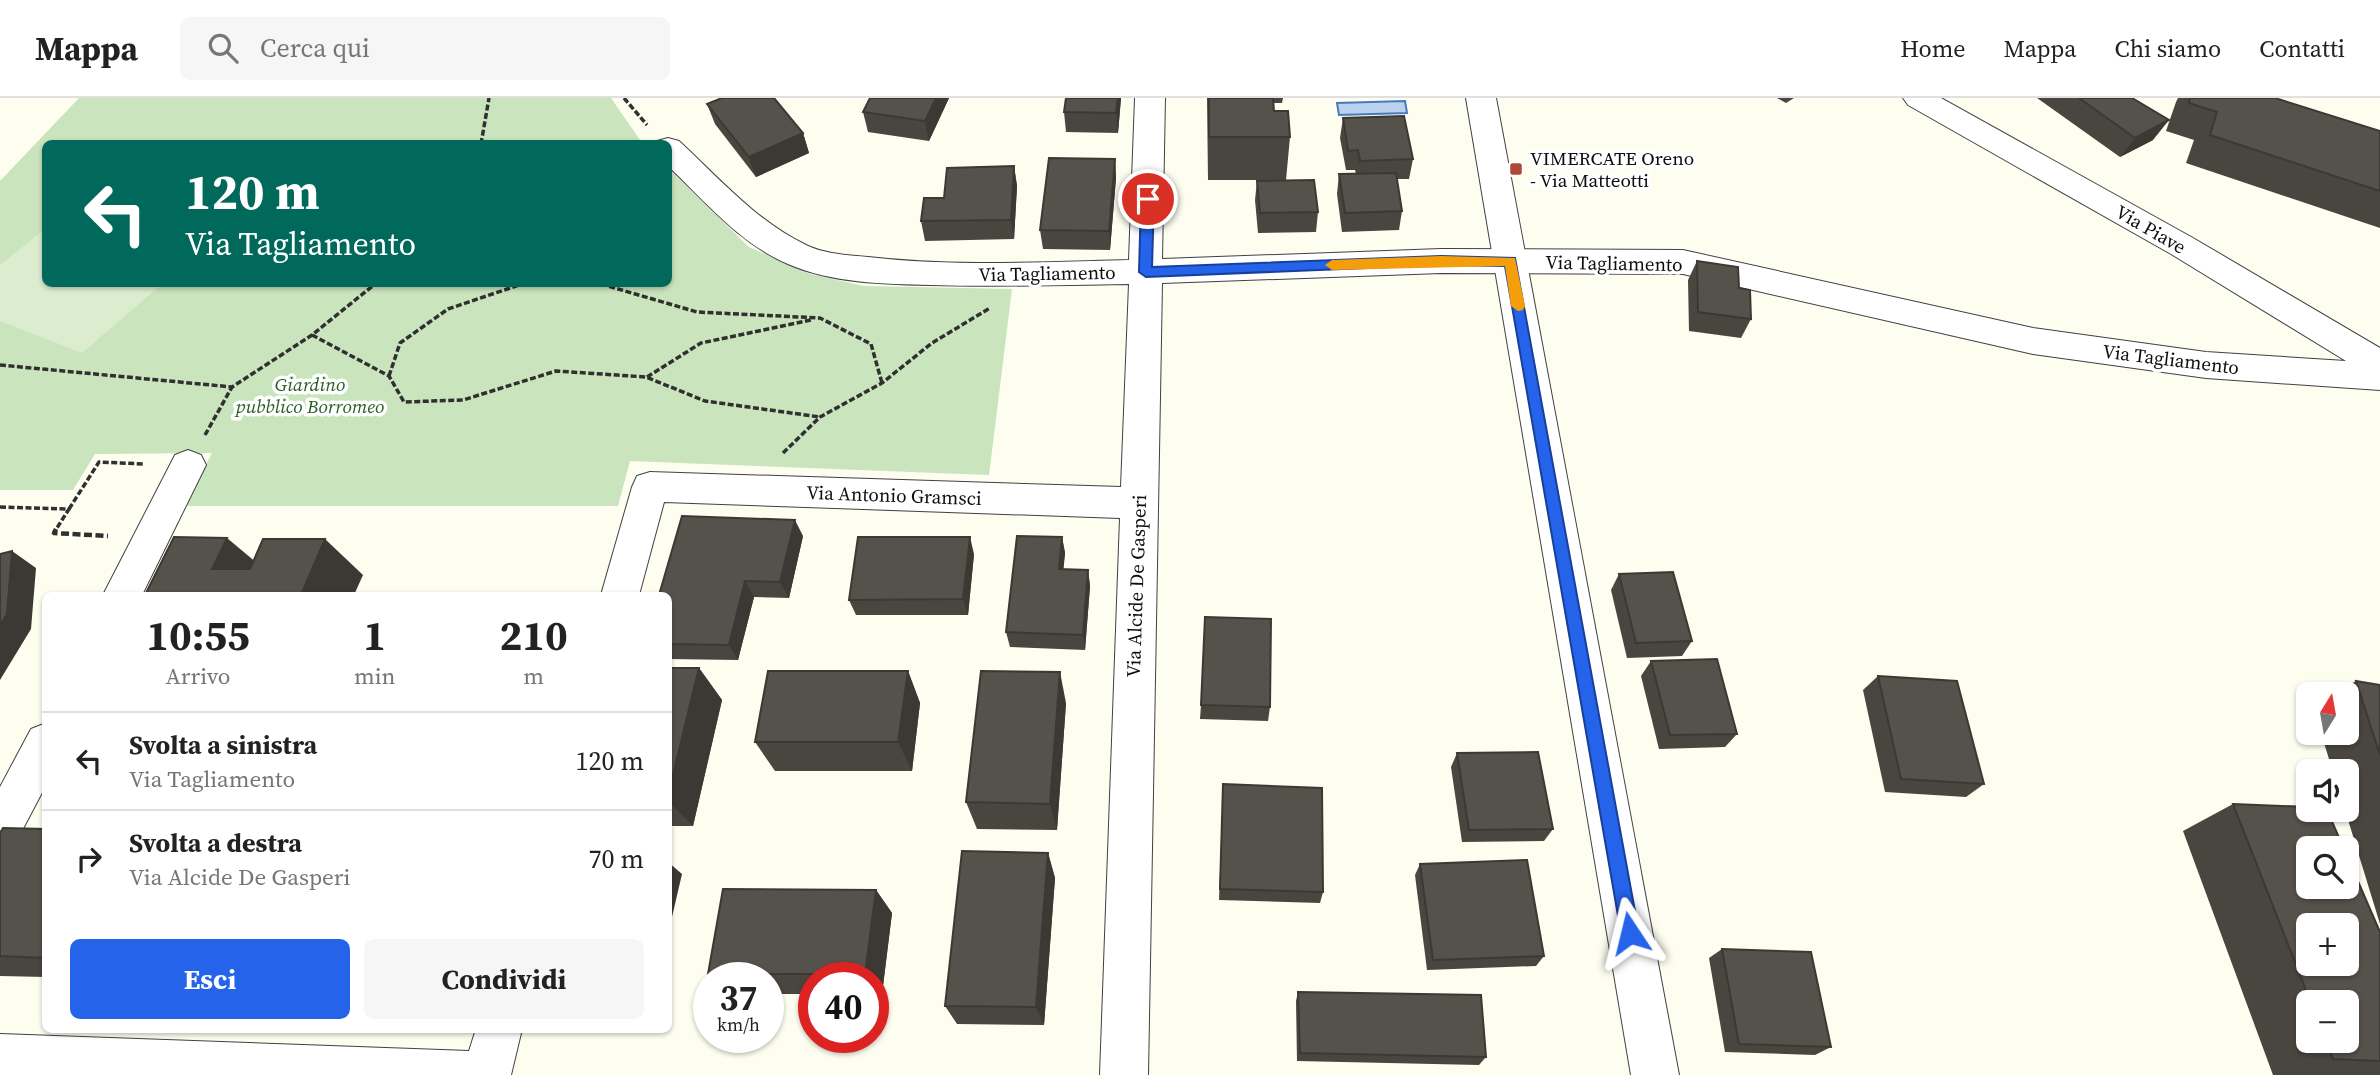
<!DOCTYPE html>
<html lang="it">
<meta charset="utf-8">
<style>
:root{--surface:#fff;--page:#f6f6f6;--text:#222;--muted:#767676;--line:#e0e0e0;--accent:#2563eb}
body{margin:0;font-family:"Source Serif 4",serif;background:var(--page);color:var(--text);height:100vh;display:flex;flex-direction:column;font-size:26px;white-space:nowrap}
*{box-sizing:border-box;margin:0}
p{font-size:23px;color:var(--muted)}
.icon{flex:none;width:38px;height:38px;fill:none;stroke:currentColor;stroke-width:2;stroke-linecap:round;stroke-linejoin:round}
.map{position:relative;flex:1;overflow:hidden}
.drawer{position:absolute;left:42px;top:494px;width:630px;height:441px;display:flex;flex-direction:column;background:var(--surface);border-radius:10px;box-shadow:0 2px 5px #0004}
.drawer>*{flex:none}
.hud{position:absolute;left:42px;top:42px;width:630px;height:147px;border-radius:10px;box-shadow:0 2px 5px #0004;background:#00695c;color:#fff;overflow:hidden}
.needle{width:46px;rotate:11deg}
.fabs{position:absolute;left:2296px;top:584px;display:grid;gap:14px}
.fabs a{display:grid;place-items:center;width:63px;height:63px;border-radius:10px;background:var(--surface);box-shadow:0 2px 5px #0004;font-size:35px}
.speed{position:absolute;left:693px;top:864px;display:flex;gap:14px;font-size:35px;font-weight:700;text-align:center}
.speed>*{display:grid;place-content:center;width:91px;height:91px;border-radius:50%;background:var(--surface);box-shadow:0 2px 5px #0004;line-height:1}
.speed small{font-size:18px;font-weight:400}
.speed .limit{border:10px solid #d22;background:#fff;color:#111}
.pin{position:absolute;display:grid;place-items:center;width:60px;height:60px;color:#fff;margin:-30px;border:4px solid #fff;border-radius:50%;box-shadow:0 2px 7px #0007}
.me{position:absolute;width:77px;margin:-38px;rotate:350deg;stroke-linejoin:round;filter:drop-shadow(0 0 5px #0008)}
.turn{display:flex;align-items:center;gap:24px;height:147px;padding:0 28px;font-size:32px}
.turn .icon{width:91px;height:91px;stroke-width:2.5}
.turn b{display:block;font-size:49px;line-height:60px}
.eta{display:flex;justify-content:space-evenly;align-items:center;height:119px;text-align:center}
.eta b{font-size:42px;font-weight:700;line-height:49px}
.primary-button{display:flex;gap:14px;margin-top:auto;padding:14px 28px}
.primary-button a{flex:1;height:80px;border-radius:10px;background:var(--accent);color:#fff;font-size:28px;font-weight:700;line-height:80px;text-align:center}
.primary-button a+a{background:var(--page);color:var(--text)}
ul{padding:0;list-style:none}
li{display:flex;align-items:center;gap:21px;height:98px;padding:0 28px;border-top:2px solid var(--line)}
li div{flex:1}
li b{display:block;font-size:26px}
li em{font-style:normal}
header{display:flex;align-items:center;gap:42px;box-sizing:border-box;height:98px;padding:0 35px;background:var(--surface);border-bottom:2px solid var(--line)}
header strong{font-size:33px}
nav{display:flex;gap:38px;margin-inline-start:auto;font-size:24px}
.search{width:490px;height:63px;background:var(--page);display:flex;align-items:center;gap:18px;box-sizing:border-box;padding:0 24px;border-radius:10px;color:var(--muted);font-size:26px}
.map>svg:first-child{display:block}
</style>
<header>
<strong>Mappa</strong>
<div class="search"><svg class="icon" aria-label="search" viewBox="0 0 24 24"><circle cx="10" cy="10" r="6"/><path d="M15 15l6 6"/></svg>Cerca qui</div>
<nav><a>Home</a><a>Mappa</a><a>Chi siamo</a><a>Contatti</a></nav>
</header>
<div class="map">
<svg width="2380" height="977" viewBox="0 0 2380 977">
<rect width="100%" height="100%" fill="#fdfdf0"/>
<polygon fill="#cae4bd" points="79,0 611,0 642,45 46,46 46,186 668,186 669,71 749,149 810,176 864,188 1012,191 989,377 630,363 618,408 184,408 212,355 95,356 73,392 0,392 0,83"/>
<polygon fill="#dcecce" points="45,131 46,186 162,186 82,255 0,223 0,167"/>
<polygon fill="#bad1ef" stroke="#4a79be" stroke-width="2" points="1405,3 1407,15 1339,17 1337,5"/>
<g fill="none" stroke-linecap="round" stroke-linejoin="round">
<defs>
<g id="minor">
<path d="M1135,0h30l-3,161 279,-10 242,1 350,78 173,24 140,9 -175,-107 -263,-149 -5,-7h38l252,140 187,110v42l-174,-12 -173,-24 -350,-80 -242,-1 -279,10 -14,792h-48l20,-557 -456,-16 -25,93h-38l31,-108 5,-11 13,-4 471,15 8,-203c-67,1 -133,3 -199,1 -46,-1 -99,-2 -142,-21 -48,-20 -83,-63 -120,-98v-22h-13l2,-3 11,-3 11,3c40,37 77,80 127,104 18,9 42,10 62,12 87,10 175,5 261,3z"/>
<polygon points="188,352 201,357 206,367 142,497 103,497 175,357"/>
<polygon points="46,625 46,687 15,746 0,752 0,689 31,631"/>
<polygon points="476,931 522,931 511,977 0,977 0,936 469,953"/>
</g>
<polygon id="tertiary" points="1466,0 1496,0 1679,977 1631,977"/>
</defs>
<use href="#minor" stroke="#414141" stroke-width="2"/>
<use href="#tertiary" stroke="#414141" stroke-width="2"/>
<g stroke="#303030" stroke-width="3.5" stroke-dasharray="6 2.5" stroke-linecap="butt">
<polyline points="624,0 647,27"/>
<polyline points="481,46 489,0"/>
<polyline points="601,186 697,214 820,220 871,246 882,285"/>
<polyline points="312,237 389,278 404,304 463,302 556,273 646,279 705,303 820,319"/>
<polyline points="0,267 232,289 312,237 375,186"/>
<polyline points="389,278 400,245 448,211 522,186"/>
<polyline points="647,279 701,245 811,222"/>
<polyline points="205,337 232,289"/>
<polyline points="783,355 820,319 882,285 932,245 990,210"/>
<polyline points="0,409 69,411 55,433"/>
<polyline points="69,411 99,364 144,366"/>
</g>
<polyline stroke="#303030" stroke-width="4.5" stroke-dasharray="8 3.5" stroke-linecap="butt" points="56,431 54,435 108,438"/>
<use href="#minor" fill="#fff" fill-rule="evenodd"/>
<use href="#tertiary" fill="#fff" fill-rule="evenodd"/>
</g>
<g fill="#494640" fill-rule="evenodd">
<polygon points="870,0 949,0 929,43 868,34 863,14"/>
<polygon points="1066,0 1121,0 1118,35 1066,34 1064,14"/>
<polygon points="1207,0 1283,0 1282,5 1273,5 1274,13 1290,39 1286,82 1208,82"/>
<polygon points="1777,0 1794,0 1786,5"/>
<polygon points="2037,0 2132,0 2153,42 2120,59"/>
<polygon points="2178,0 2275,0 2380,33 2380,130 2186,65 2194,42 2166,33 2176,4"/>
<polygon points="707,6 803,35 809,55 756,79 715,26"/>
<polygon points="1343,20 1413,61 1409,81 1397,81 1402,113 1399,132 1342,134 1337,96 1339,76 1356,76 1355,72 1346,72 1340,40"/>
<polygon points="1115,61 1116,80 1110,152 1043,151 1040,132"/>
<polygon points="1014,68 1017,88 1014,141 925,143 921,123 944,100"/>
<polygon points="1257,83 1318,114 1316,134 1258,135 1255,102"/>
<polygon points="1697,163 1739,190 1751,221 1741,240 1689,233 1688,182"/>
<polygon points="803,438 789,500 754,499 738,562 668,561 668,497"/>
<polygon points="1062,439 1065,455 1063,471 1088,472 1090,488 1085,552 1010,549 1006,534"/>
<polygon points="974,456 968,517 856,517 849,502"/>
<polygon points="1619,476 1692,543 1682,558 1627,560 1611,492"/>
<polygon points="1651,563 1737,636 1725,649 1659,651 1641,578"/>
<polygon points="668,570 699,570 722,602 693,728 668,728"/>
<polygon points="908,573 920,605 912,673 775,673 755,644"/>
<polygon points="1878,578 1984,686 1966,699 1885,694 1863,592"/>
<polygon points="2356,583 2380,587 2380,826 2345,712 2347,712 2347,674 2333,674 2321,635 2347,635 2347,597 2332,597"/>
<polygon points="1066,605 1057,732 977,731 966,704"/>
<polygon points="1201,607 1270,609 1268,623 1200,621"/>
<polygon points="1457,655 1553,731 1544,743 1462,744 1451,669"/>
<polygon points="1223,686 1323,794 1320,805 1219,802"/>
<path d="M2233,706l147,128v143h-107l-90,-244zM2308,905h39v38h-39z"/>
<polygon points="46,731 46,879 0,878 0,735"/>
<polygon points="1048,755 1055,780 1044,927 957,926 945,908"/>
<polygon points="1420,766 1544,858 1536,868 1427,872 1415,777"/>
<polygon points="876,792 892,815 882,896 873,896 873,880 814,880 814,896 768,896 768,880 713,880 708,876"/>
<polygon points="1722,851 1831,949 1815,957 1725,954 1709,860"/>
<polygon points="1298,894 1486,959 1479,967 1297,963 1296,903"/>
</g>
<g fill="#3c3934">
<polygon points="936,0 949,0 929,43 925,23"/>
<polygon points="1118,0 1121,0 1118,35 1116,15"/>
<polygon points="2169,22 2153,42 2120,59 2135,40"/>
<polygon points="803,35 809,55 756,79 749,59"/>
<polygon points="1115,61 1116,80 1110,152 1109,133"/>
<polygon points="1014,68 1017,88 1014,141 1011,122"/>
<polygon points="795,422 803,438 789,500 780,484"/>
<polygon points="970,439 974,456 968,517 963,501"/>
<polygon points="1062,439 1065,455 1062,487 1059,471"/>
<polygon points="227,440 269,475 212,471"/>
<polygon points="325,441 363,477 354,497 301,497"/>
<polygon points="12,453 36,470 31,531 0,582 0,527"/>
<polygon points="1088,472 1090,488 1085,552 1083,537"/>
<polygon points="745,483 754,499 738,562 729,547"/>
<polygon points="699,570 722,602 693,728 668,703 668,697"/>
<polygon points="908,573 920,605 912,673 898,644"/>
<polygon points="1060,574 1066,605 1057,732 1050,706"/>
<polygon points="1048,755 1055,780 1044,927 1036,909"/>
<polygon points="668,764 682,776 668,836"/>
<polygon points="876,792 892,815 882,896 873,885 873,880 869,880 865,876"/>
</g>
<g fill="#55514b" stroke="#3c3934" stroke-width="2" fill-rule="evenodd">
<polygon points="722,0 774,0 803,35 749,59 707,6"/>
<polygon points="870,0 936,0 925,23 863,14"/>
<polygon points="1066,0 1118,0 1116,15 1064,14"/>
<polygon points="1209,0 1273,0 1274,13 1288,13 1290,39 1209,39"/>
<polygon points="2079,0 2132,0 2169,22 2135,40"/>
<polygon points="2190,0 2275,0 2380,33 2380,93 2210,37 2217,14 2189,5"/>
<polygon points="1404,18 1413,61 1360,63 1358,52 1348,53 1343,20"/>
<polygon points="1049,60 1115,61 1109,133 1040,132"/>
<polygon points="1014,68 1011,122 921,123 924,100 944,100 947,70"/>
<polygon points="1396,75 1402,113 1345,115 1339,76"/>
<polygon points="1314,82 1318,114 1260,115 1257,83"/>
<polygon points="1697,163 1738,169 1739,190 1750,192 1751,221 1698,214"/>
<polygon points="682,418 795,422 780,484 745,483 729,547 668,546 668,497 659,497"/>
<polygon points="1017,438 1062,439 1059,471 1088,472 1083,537 1006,534"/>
<polygon points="174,439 227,440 212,471 250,471 263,441 325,441 301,497 145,497"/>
<polygon points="858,439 970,439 963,501 849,502"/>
<polygon points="12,453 7,516 0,527 0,456"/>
<polygon points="1673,474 1692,543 1636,545 1619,476"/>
<polygon points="1205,519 1271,521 1270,609 1201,607"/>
<polygon points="1717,561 1737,636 1670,637 1651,563"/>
<polygon points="668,570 699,570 668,697"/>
<polygon points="768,573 908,573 898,644 755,644"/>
<polygon points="981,573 1060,574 1050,706 966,704"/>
<polygon points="1878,578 1957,583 1984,686 1901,681"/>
<polygon points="2356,583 2380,587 2380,657"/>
<polygon points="1538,654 1553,731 1469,732 1457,655"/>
<polygon points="1223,686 1322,690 1323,794 1220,791"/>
<path d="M2233,706l75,3v3h19l17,39h-36v38h39v-31l33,76v129l-47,-2 -6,-18h20v-38h-36zM2308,828h39v38h-39z"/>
<polygon points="3,730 46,731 46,860 0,858 0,735"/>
<polygon points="962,753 1048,755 1036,909 945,908"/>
<polygon points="1527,762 1544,858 1433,862 1420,766"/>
<polygon points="723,791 876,792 865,876 708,876"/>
<polygon points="1722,851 1811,854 1831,949 1739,946"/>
<polygon points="1298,894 1481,897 1486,959 1300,955"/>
</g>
<polygon fill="#2563eb" stroke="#184099" stroke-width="2" points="1148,97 1154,101 1152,169 1441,158 1515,160 1639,835 1636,842 1630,844 1623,842 1621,835 1505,168 1441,167 1146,179 1139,174 1141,101"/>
<polygon fill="#f59e0b" points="1441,158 1515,160 1525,208 1523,212 1518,213 1511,208 1505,168 1332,172 1325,167 1332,162"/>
<rect fill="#ae4736" stroke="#fff" stroke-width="2.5" x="1509" y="64" width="14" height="14" rx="3.5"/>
<g text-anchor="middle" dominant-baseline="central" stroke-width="7" stroke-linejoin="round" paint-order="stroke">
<g font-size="19" fill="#0e0e0e" stroke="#fff" text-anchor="start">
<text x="1530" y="60">VIMERCATE Oreno<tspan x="1530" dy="22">- Via Matteotti</tspan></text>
</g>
<g font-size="19" fill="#0e0e0e" stroke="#fff">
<text transform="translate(2151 131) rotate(30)">Via Piave</text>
<text transform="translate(1614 165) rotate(1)">Via Tagliamento</text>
<text transform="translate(1047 175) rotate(-1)">Via Tagliamento</text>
<text transform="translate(2171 261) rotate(7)">Via Tagliamento</text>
<text transform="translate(894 397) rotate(2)">Via Antonio Gramsci</text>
<text transform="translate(1136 488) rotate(-88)">Via Alcide De Gasperi</text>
</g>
<g font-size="19" font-style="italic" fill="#265e25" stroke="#fff">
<text x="310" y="286">Giardino<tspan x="310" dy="22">pubblico Borromeo</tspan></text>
</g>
</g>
</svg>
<div class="fabs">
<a><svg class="needle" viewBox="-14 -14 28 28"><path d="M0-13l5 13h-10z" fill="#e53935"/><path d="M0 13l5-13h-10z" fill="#767676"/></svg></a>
<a><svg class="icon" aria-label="sound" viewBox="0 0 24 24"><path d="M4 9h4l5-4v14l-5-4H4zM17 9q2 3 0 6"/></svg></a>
<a><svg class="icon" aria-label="search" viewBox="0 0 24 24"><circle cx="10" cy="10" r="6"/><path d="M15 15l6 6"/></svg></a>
<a>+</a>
<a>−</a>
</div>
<div class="speed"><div>37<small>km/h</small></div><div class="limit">40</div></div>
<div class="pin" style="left:1148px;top:101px;background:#d93025"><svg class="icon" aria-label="arrive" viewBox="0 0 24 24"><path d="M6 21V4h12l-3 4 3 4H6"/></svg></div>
<svg class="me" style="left:1630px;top:835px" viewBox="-20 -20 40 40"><path d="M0-17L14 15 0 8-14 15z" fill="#2563eb" stroke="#fff" stroke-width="4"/></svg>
<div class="hud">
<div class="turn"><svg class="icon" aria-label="left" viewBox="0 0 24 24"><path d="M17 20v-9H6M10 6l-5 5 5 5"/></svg><div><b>120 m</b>Via Tagliamento</div></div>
</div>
<section class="drawer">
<div class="eta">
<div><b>10:55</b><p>Arrivo</p></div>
<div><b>1</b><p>min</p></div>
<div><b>210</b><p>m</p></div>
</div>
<ul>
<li><svg class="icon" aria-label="left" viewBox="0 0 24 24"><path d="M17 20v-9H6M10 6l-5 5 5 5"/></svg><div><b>Svolta a sinistra</b><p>Via Tagliamento</p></div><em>120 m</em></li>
<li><svg class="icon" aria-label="right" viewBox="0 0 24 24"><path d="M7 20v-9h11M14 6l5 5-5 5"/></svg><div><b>Svolta a destra</b><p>Via Alcide De Gasperi</p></div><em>70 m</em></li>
</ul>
<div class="primary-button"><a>Esci</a><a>Condividi</a></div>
</section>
</div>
